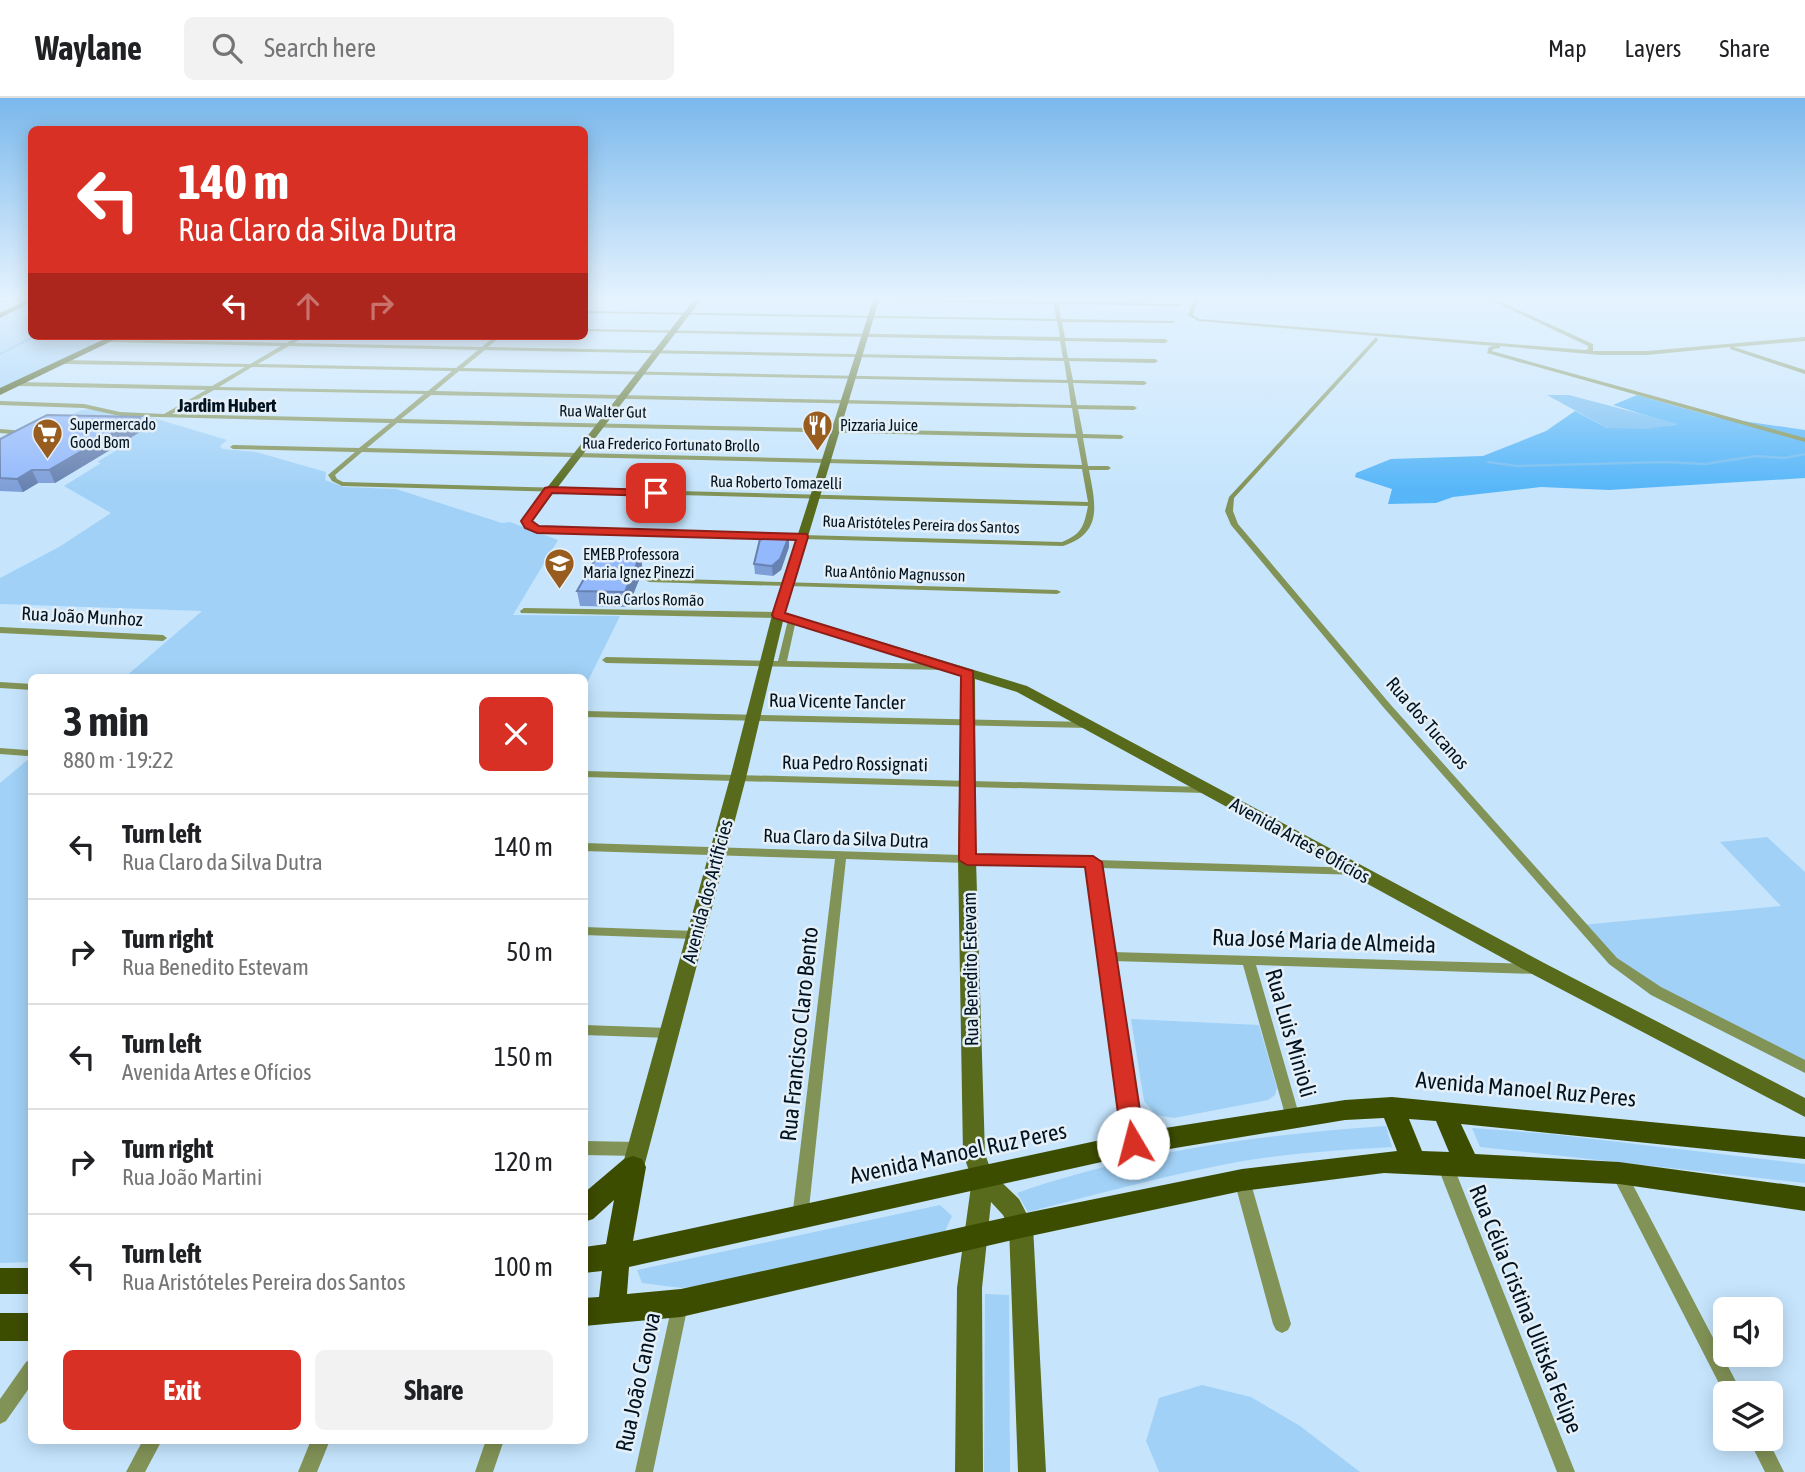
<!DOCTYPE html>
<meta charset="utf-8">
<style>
:root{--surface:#fff;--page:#f2f2f2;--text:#202124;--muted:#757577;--line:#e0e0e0;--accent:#d93025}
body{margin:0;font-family:"Asap Condensed",sans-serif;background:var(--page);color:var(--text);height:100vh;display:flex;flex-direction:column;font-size:26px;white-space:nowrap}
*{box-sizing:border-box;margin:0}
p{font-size:23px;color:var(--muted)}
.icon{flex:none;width:38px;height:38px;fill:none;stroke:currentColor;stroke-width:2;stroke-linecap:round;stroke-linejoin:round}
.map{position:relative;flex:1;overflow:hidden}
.sheet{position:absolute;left:28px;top:576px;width:560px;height:770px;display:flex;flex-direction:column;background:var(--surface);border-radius:10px;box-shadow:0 4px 18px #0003}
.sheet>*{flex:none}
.banner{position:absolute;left:28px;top:28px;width:560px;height:214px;border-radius:10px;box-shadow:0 4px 18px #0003;background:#d93025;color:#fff;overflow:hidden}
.buttons{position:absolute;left:1713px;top:1199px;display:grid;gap:14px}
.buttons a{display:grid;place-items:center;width:70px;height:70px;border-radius:10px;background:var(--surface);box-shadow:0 4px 18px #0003;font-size:35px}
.pin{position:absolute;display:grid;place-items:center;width:60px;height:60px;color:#fff;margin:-30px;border-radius:14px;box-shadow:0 4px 10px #0006}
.me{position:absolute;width:77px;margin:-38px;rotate:352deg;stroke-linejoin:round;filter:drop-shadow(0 0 5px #0008)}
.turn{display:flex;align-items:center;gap:24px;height:147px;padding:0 35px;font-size:32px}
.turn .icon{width:91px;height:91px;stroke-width:2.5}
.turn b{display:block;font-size:49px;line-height:60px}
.lanes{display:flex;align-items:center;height:66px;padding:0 35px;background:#0003;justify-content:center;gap:35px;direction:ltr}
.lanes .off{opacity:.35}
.round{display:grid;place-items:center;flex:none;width:74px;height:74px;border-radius:10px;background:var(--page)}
.headline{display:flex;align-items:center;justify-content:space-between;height:119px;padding:0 35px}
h1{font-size:42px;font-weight:700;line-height:52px}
.cta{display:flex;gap:14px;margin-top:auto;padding:14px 35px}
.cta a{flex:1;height:80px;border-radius:10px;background:var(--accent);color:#fff;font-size:28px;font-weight:700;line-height:80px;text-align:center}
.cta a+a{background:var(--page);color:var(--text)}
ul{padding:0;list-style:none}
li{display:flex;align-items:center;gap:21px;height:105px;padding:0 35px;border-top:2px solid var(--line)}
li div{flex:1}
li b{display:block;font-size:26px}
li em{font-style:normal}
header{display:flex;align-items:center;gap:42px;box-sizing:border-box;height:98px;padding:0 35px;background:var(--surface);border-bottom:2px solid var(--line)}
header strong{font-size:33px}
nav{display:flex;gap:38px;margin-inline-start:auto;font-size:24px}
.search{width:490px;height:63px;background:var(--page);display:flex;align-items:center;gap:18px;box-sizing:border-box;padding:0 24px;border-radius:10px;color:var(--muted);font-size:26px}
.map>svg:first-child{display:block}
</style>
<header>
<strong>Waylane</strong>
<div class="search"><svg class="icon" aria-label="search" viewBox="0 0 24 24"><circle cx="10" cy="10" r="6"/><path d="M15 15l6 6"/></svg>Search here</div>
<nav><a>Map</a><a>Layers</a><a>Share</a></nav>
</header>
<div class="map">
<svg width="1805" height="1374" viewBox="0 0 1805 1374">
<rect width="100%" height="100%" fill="#c6e5fd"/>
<g fill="#a1d1f7">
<polygon points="31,204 32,238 113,238 0,292 0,221"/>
<polygon points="93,311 118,318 150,319 227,342 220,348 223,351 256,354 326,374 325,382 344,389 396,391 502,425 510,424 558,442 513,517 620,518 585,589 584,579 125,579 202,513 0,506 0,480 59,449 111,415 64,388 101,365 97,364 130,344 125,342 143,332 49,327 82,312"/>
<polygon points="31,659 31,1164 0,1165 0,685"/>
<polygon points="1767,739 1805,774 1805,969 1613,863 1582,827 1781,808 1720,744"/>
<polygon points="1131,921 1259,927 1277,990 1275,997 1268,1002 1174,1020 1156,1017 1144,1003"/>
<path d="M1386,1028l6,21c-51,3 -104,6 -155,15 -70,13 -140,32 -209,50l-11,-19c116,-41 246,-59 369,-67z"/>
<polygon points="1472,1030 1551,1036 1805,1066 1805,1085 1480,1049"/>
<polygon points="940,1107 952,1118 945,1133 728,1184 682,1190 642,1185 637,1172"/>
<polygon points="985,1196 1009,1197 1010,1374 984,1374"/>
<polygon points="1202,1287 1251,1299 1300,1328 1360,1374 1159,1374 1146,1343 1159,1300"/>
</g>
<polygon fill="#57b6f8" points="1637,297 1715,319 1805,332 1805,380 1609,392 1541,389 1453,399 1436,405 1388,406 1392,391 1355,379 1356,375 1391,361 1483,358 1546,333 1575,313 1607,330 1677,327 1613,307"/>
<polygon fill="#75bdf1" points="1547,297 1569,297 1679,326 1647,331 1607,330"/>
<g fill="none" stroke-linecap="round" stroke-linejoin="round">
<polyline stroke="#75bdf1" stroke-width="2" points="0,256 35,238"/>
<polyline stroke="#75bdf1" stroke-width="2.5" points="1488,364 1517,368 1665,364 1705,366 1756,358 1784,360 1805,356"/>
<g fill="#829357" fill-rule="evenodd">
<path d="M663,199l391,5 -1,-5h4l1,5 122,2 2,1 -2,1 -121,-2 2,15 112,2 2,1 -2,1 -111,-1 3,16 100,1 3,2 -3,2 -100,-2 3,17 87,1 3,2 -3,2 -86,-2 4,19 71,1 3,2 -3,2 -71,-2 4,22 57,1 3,2 -3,2 -56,-1 5,25 38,1 3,2 -3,2 -38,-1 5,28h20l3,2 -3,2h-19c6,33 15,63 -26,76l-261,-7 -4,-2 4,-2 260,7c20,-8 22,-16 26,-36l-746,-20 -10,-5 -4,-6 27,-23 -122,-3 -3,-2 3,-2 126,3 31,-25 -270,-7 -36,-8 -84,-3v-4l84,3 36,8 44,2 42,-24 -187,-4 -3,-2 3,-2 193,4 33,-19 -180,-3 -3,-2 3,-2 185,4 31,-18 -175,-4 2,-3 179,4 11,-7h7l-11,7 188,4 13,-11h6l-13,11 575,11 -3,-17 -476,-10v-2l476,8 -3,-16 -473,-8v-2l472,8 -2,-15zM289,248l189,4 -22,18 -198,-4zM485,252l579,11 3,19 -604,-12zM252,269l200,4 -24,20 -209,-4zM459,273l609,12 3,22 -636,-14zM214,292l210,4 -30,25 -222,-5zM431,297l641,13 4,26 -675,-15zM397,325l680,15 5,27 -715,-17zM362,354l720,17 6,33 -745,-20 -6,-3 -2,-4z"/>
<polygon points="1195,199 1199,199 1193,217 1199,221 1585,252 1588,251 1588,248 1484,199 1490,199 1593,246 1593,253 1647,253 1805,239 1805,243 1734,249 1805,272 1805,276 1730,251 1730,249 1647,257 1600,257 1500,248 1500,250 1493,251 1492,253 1805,340 1805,344 1487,255 1489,249 1495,248 1198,223 1188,217"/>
<polygon points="1798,199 1805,199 1805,202 1798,200"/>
<polygon points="0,202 27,202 29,203 0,204"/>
<polygon points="1376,239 1378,242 1234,400 1233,413 1238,426 1390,606 1617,860 1661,889 1805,962 1805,975 1651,897 1609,866 1384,610 1231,427 1225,413 1229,399"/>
<polygon points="0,331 25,333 28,335 25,337 0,335"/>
<polygon points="646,480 1057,492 1061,494 1057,496 649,484 645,482"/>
<polygon points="524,510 778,514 782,517 778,520 521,515 520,513"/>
<polygon points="792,519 796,522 787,563 946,566 951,569 946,572 606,565 602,562 606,559 778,563 788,522"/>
<polygon points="0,529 163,537 167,540 163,543 0,535"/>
<polygon points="0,584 32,586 32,592 0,590"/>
<polygon points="584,613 1089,624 1094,627 1089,630 584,619"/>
<polygon points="0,650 27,652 31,653 32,656 27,658 0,656"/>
<polygon points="584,673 1206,689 1211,692 1206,695 584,679"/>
<polygon points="584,745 1089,761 1093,760 1097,762 1358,770 1362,771 1364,774 1362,777 1100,770 1112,854 1536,866 1541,868 1542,871 1541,874 1536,876 1256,867 1300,1020 1298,1024 1293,1026 1288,1024 1286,1020 1243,867 1113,863 1140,1046 1138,1051 1133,1052 1128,1051 1126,1046 1088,769 846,761 808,1120 806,1125 800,1127 794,1125 792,1120 835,761 584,753"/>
<polygon points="584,829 695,833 699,834 701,837 699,840 695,841 584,837"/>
<polygon points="584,927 669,930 674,931 676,935 674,939 669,940 584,937"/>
<polygon points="584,1043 638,1044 643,1046 645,1051 643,1056 638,1058 584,1057"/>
<polygon points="1445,1060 1450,1062 1453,1067 1575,1374 1557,1374 1437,1067 1440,1062"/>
<polygon points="1619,1068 1624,1070 1742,1295 1726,1295 1726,1299 1611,1075 1614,1070"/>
<polygon points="1242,1075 1247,1077 1250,1082 1291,1226 1288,1232 1282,1235 1276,1232 1273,1226 1234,1082 1237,1077"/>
<polygon points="680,1199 686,1201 688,1207 653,1374 635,1374 672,1207 674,1201"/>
<polygon points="32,1261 32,1286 6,1323 0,1326 0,1301 26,1264"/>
<polygon points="1748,1340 1767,1340 1784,1374 1765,1374"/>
<polygon points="143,1342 162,1342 145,1374 126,1374"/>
<polygon points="311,1342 330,1342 317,1374 298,1374"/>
<polygon points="486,1342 504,1342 493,1374 475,1374"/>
</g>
<polygon fill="#586b1d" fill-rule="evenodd" points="696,199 703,199 532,423 539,429 798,436 874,199 880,199 785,515 1027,588 1546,866 1805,1000 1805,1019 1532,876 1017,594 975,581 976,762 985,1056 992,1075 1019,1101 1033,1128 1046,1374 1018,1374 1009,1129 1003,1117 991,1104 982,1190 983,1374 955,1374 957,1190 972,1081 963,1056 958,762 961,577 783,523 746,680 644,1069 641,1076 633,1079 625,1076 622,1069 730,680 772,517 796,442 537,435 525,430 521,423"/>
<g fill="#3d4d00" fill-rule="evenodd">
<polygon points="32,199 32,204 0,220 0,215"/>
<polygon points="111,238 122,238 0,297 0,290"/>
<path d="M1392,999l413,40v22l-344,-35 14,30 144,8 186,25v24l-186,-27 -235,-11 -142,18 -221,47 -340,79 -97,9v-28l15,-1 3,-26 -18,2v-26l22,-3 8,-44 -21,19 -9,3v-29l40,-34 9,-3 9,3 4,8 -13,74 500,-108 212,-33zM1384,1020l13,33 -155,18 -221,45 -340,75 -54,5 2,-27 504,-112 212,-35zM1409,1021l27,2 13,31 -27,-1z"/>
<rect x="0" y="1170" width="32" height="26"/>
<rect x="0" y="1215" width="32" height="28"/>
</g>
</g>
<g fill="#7e9ed8">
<polygon points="145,331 55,385 38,385 23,394 0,393 0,341"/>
<polygon points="789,438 789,449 781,472 773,478 755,476 754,466"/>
<polygon points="640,458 643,472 628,509 580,508 577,493"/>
</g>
<g fill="#6781b0">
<polygon points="140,319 145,331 55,385 49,372"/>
<polygon points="32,372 38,385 23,394 17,381"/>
<polygon points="789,438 789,449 781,472 773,478 772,468"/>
<polygon points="640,458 643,472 628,509 625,494"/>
</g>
<g fill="#93b8fb" stroke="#6781b0" stroke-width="2">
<polygon points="47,317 140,319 49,372 32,372 17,381 0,380 0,341"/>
<polygon points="761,437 789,438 780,461 772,468 754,466"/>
<polygon points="597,458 640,458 625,494 577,493"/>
</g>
<linearGradient id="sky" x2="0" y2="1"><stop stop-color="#7ab8ec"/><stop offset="0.51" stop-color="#e5f3fe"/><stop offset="1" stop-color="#e5f3fe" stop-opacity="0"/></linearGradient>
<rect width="1805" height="392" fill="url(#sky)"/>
<polygon fill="#d93025" stroke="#8d1f18" stroke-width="2" points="549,389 656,392 661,395 656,398 552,395 532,423 539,428 807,436 808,439 785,515 973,573 976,756 1093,758 1102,764 1145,1045 1141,1052 1133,1055 1125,1052 1122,1045 1085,769 967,767 959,762 961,578 774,520 772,517 796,442 537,435 525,430 521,423 545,390"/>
<defs>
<symbol id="restaurant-pin" viewBox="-11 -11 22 30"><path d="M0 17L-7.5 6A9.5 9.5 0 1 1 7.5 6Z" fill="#985c1e" stroke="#e5eff7"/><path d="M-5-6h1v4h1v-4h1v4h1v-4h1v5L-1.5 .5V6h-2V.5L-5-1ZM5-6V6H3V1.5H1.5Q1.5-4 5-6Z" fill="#fff"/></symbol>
<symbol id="supermarket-pin" viewBox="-11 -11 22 30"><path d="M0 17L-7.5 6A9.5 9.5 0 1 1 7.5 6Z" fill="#985c1e" stroke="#e5eff7"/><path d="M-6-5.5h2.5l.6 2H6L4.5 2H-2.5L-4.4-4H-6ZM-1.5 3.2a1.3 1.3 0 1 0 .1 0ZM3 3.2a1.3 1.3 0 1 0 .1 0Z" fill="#fff"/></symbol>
<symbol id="school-pin" viewBox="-11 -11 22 30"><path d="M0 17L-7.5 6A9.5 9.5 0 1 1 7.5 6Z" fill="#985c1e" stroke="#e5eff7"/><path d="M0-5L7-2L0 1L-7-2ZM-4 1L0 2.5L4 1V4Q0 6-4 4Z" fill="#fff"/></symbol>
</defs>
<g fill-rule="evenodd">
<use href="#restaurant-pin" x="800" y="310" width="35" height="47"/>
<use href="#supermarket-pin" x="30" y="318" width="35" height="47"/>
<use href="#school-pin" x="542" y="448" width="35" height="47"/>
</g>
<g text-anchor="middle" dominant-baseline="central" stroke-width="5" stroke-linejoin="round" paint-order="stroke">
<g font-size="16" fill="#011320" stroke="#e5eff7">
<text transform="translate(603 313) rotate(1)">Rua Walter Gut</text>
<text transform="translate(671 346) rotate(1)">Rua Frederico Fortunato Brollo</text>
<text transform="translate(776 384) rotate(1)">Rua Roberto Tomazelli</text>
<text transform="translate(921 426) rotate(2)">Rua Aristóteles Pereira dos Santos</text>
<text transform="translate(895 475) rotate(2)">Rua Antônio Magnusson</text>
<text transform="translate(651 501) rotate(1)">Rua Carlos Romão</text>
</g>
<g font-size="16" fill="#011320" stroke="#e5eff7" text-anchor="start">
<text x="70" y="326">Supermercado<tspan x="70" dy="18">Good Bom</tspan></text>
<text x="840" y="327">Pizzaria Juice</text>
<text x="583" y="456">EMEB Professora<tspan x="583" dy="18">Maria Ignez Pinezzi</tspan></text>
</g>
<g font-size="19" font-weight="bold" fill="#011320" stroke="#e5eff7">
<text x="227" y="307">Jardim Hubert</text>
</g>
<g font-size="19" fill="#011320" stroke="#e5eff7">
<text transform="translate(82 518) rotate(3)">Rua João Munhoz</text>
<text transform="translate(837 603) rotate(1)">Rua Vicente Tancler</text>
<text transform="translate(1428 625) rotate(49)">Rua dos Tucanos</text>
<text transform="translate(855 665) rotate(1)">Rua Pedro Rossignati</text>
<text transform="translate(846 740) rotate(2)">Rua Claro da Silva Dutra</text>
<text transform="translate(1300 742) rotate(29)">Avenida Artes e Ofícios</text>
<text transform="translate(707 793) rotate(-75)">Avenida dos Artíficies</text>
<text transform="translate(970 871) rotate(-91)">Rua Benedito Estevam</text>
</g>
<g font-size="23" fill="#011320" stroke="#e5eff7">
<text transform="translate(1324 843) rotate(2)">Rua José Maria de Almeida</text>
<text transform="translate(1291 935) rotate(74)">Rua Luis Minioli</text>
<text transform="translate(799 936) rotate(-84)">Rua Francisco Claro Bento</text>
<text transform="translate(1526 991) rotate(5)">Avenida Manoel Ruz Peres</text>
<text transform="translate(958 1055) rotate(-12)">Avenida Manoel Ruz Peres</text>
<text transform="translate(1526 1211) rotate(68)">Rua Célia Cristina Ulitska Felipe</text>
<text transform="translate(638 1284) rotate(-78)">Rua João Canova</text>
</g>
</g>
</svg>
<div class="buttons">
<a><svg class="icon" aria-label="sound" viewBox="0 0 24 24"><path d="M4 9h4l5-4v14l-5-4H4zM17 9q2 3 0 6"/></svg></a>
<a><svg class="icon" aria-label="layers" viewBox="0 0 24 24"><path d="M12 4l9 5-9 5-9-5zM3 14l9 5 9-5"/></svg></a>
</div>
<div class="pin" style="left:656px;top:395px;background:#d93025"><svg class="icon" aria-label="arrive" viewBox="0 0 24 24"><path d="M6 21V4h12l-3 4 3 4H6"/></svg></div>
<svg class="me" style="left:1133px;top:1045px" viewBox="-20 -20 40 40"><circle r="19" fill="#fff"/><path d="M0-13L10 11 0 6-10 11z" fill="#d93025"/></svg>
<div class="banner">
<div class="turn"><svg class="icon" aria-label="left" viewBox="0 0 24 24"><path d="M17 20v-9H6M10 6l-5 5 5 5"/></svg><div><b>140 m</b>Rua Claro da Silva Dutra</div></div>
<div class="lanes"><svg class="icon" aria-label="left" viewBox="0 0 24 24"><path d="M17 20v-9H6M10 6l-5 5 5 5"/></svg><svg class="icon off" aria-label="ahead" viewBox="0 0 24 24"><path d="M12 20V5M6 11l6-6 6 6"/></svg><svg class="icon off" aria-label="right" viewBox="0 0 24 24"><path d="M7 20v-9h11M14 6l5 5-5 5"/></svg></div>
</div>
<section class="sheet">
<div class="headline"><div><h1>3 min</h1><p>880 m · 19:22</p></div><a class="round" style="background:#d93025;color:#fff"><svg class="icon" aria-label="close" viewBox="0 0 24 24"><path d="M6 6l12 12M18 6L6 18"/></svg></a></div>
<ul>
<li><svg class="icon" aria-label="left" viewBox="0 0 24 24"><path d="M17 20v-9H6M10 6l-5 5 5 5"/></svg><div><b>Turn left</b><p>Rua Claro da Silva Dutra</p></div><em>140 m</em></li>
<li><svg class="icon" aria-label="right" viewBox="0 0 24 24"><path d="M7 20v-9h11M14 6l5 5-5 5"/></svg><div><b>Turn right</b><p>Rua Benedito Estevam</p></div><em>50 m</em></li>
<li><svg class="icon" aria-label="left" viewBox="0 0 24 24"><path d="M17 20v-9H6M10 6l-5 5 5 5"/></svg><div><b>Turn left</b><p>Avenida Artes e Ofícios</p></div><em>150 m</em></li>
<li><svg class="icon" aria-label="right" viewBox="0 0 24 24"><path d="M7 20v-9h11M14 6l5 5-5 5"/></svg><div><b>Turn right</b><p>Rua João Martini</p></div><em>120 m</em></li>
<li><svg class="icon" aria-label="left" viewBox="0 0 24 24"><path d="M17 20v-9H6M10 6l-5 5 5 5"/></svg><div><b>Turn left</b><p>Rua Aristóteles Pereira dos Santos</p></div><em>100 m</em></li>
</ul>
<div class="cta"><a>Exit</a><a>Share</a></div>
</section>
</div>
